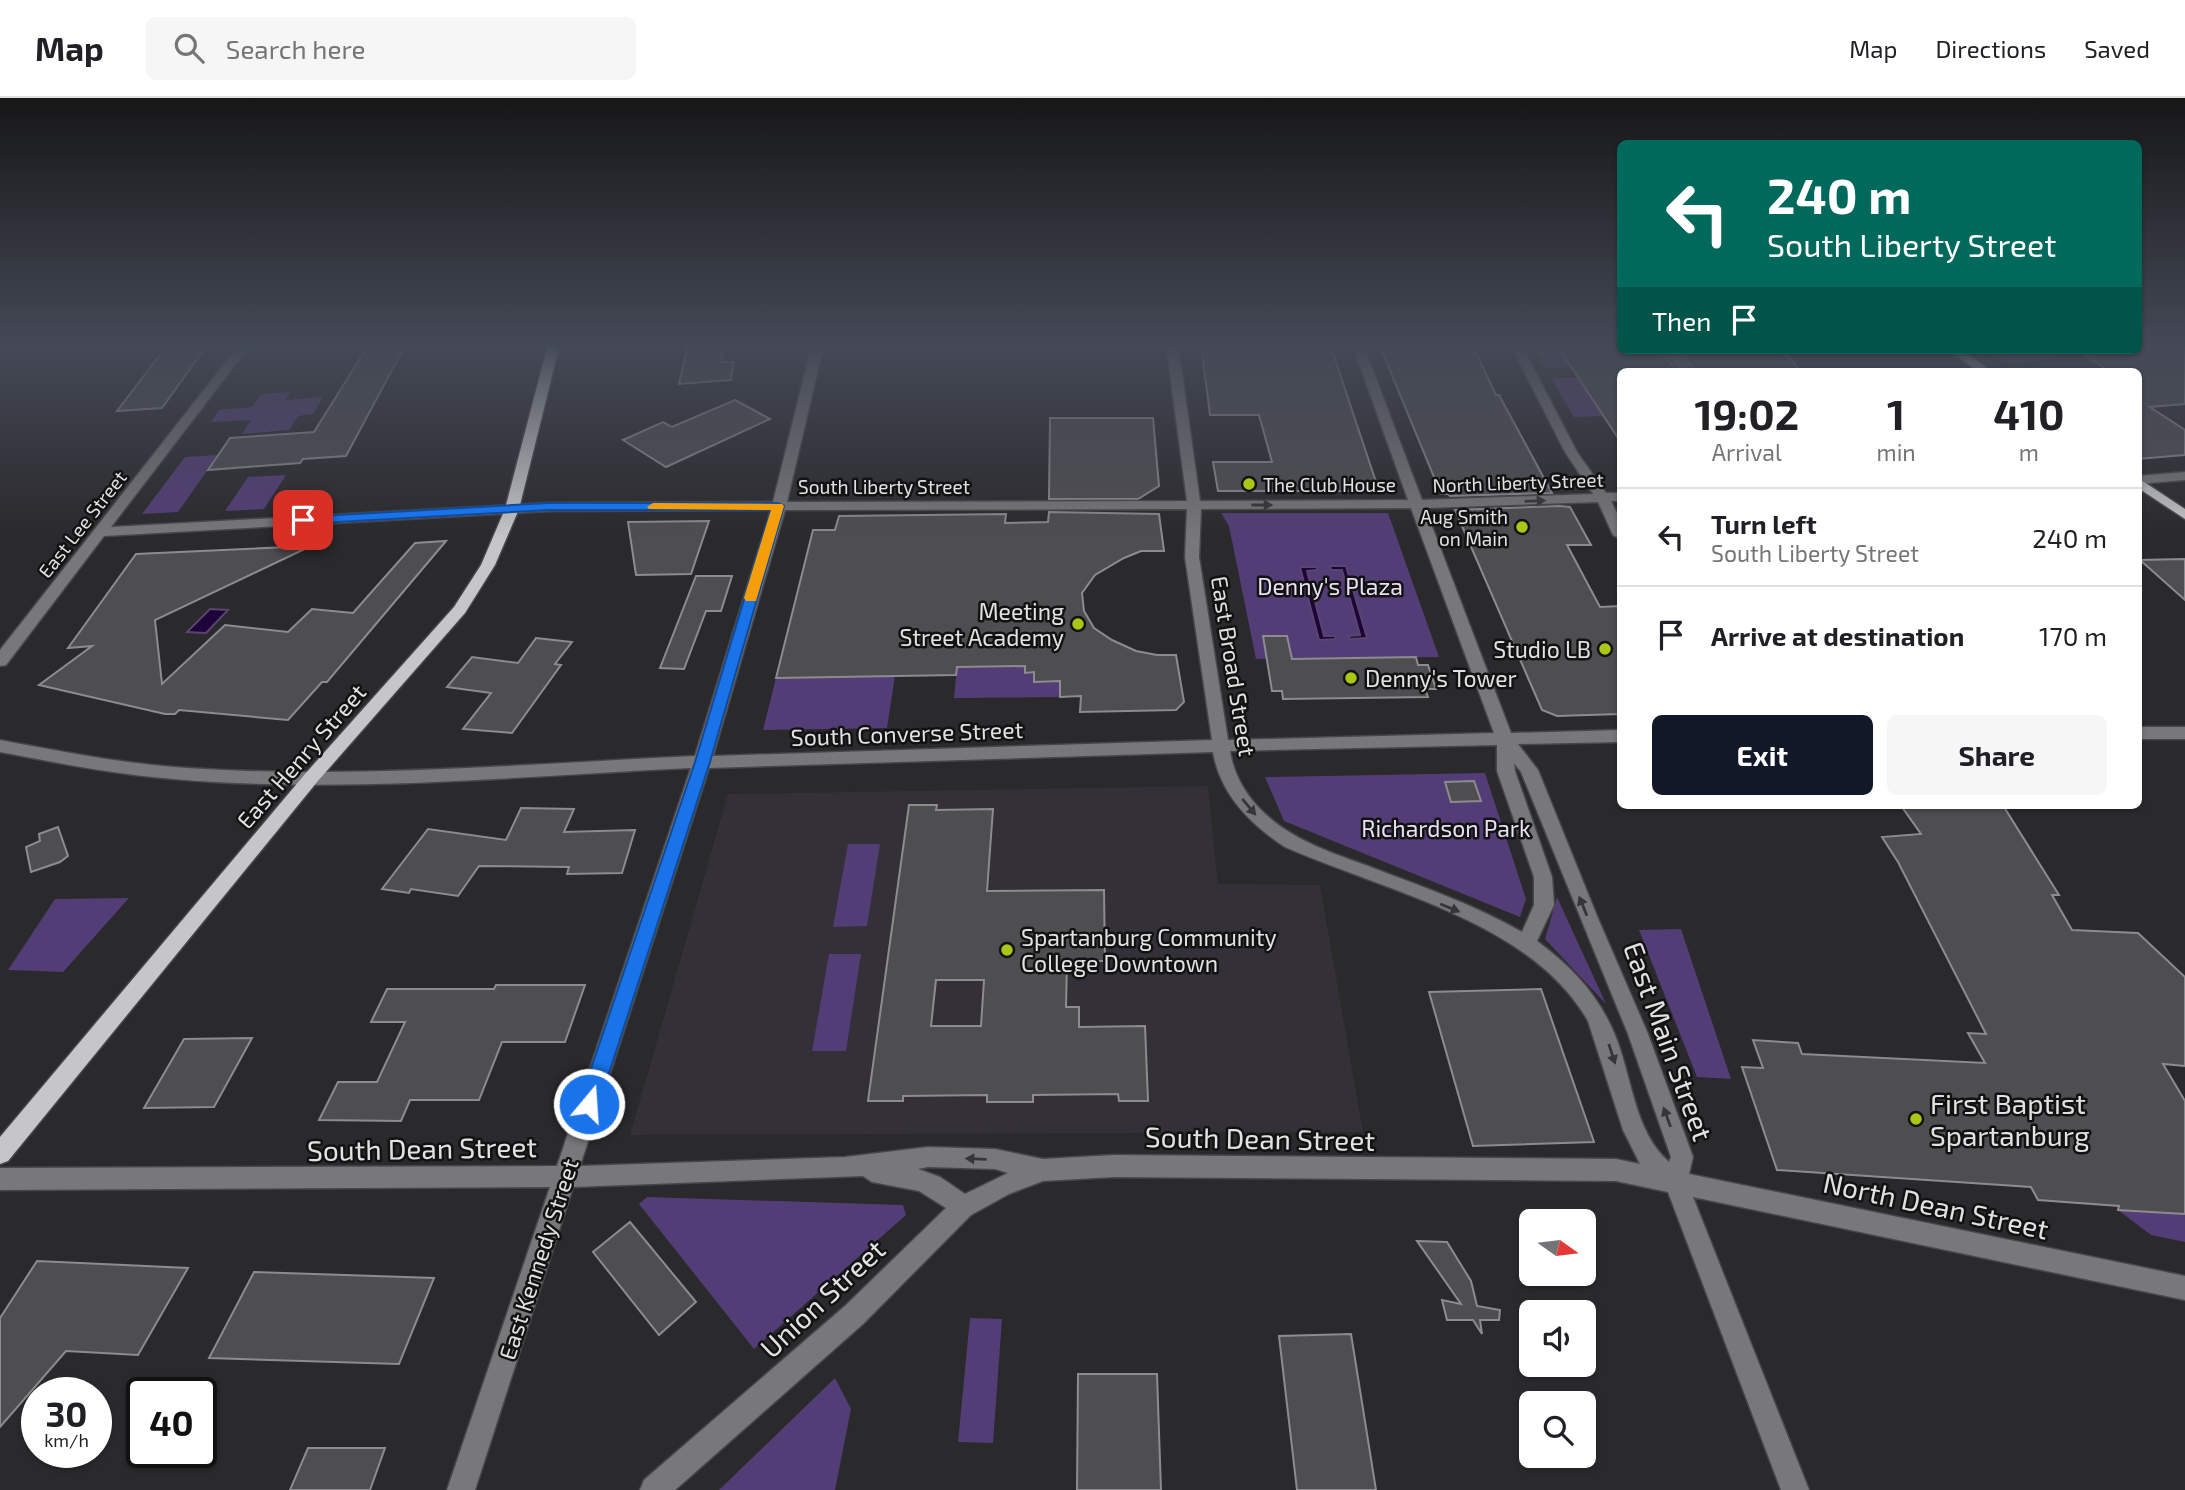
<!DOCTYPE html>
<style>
:root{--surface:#fff;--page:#f6f6f6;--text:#202124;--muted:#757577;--line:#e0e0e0;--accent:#111827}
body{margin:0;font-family:"Exo 2",sans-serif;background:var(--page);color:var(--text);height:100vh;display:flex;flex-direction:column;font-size:26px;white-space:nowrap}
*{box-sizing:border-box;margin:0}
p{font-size:23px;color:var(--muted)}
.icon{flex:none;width:38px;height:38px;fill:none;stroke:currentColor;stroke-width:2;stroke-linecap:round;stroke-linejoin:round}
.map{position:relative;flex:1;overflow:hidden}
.sheet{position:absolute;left:1617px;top:270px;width:525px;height:441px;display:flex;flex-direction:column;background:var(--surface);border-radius:10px;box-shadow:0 2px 5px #0004}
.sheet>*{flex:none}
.banner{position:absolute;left:1617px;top:42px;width:525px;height:214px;border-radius:10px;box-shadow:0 2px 5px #0004;background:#00695c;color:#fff;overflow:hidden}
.needle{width:46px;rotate:104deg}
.fabs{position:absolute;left:1519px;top:1111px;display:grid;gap:14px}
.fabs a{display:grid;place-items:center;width:77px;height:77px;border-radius:10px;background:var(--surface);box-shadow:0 2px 5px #0004;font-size:35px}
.speed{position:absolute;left:21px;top:1279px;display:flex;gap:14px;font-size:35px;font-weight:700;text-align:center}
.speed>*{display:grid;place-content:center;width:91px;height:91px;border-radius:50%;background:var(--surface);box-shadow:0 2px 5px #0004;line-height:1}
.speed small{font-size:18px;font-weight:400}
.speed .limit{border:4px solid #111;border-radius:10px;background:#fff;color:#111}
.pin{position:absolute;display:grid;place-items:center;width:60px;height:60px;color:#fff;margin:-30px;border-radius:14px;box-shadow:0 4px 10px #0006}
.me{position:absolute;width:77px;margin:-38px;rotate:18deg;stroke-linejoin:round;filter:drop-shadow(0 0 5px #0008)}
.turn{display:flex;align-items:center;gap:24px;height:147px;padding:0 35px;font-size:32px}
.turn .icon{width:91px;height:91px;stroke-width:2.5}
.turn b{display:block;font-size:49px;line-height:60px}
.then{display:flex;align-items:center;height:66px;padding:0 35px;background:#0003;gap:14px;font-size:26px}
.eta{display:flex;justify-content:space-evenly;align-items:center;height:119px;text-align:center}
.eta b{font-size:42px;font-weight:700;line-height:49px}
.button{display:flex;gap:14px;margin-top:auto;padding:14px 35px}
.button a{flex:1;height:80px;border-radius:10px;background:var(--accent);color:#fff;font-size:28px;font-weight:700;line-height:80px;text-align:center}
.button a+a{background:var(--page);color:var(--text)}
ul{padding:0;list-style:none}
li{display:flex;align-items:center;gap:21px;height:98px;padding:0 35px;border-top:2px solid var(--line)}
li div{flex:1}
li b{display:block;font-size:26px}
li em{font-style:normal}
header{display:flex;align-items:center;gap:42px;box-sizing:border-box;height:98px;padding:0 35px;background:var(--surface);border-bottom:2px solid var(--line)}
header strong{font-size:33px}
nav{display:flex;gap:38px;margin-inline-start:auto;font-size:24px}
.search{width:490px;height:63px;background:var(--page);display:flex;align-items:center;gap:18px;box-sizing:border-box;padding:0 24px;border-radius:10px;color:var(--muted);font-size:26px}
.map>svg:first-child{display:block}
</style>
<header>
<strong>Map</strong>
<div class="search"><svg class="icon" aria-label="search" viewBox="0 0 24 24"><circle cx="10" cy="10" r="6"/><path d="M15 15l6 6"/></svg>Search here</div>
<nav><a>Map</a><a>Directions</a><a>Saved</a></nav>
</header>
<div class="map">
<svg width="2185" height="1392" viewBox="0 0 2185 1392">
<rect width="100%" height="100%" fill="#2a292c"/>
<polygon fill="#333038" points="1208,688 1218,786 1320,787 1363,1034 630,1037 728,696"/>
<g fill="#533d76">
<polygon points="1533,246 1556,246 1571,270 1545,270"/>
<polygon points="2040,252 2054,261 2008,265 1992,254"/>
<polygon points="1551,280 1579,280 1604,318 1574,319"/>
<polygon points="290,294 286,302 323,299 313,316 298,318 289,332 242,336 251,322 211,324 219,312 252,309 261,296"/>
<polygon points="218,357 178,414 142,416 185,359"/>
<polygon points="286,377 264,411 225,413 248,379"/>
<polygon points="1221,415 1388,415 1439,559 1256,561 1229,428"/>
<polygon points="1025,568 1025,575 1034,574 1034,584 1060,583 1060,599 954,600 957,569"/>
<polygon points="895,578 887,630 763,632 776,580"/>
<polygon points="1485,675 1526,801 1520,819 1284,723 1265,679"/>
<polygon points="848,746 880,746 867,828 833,829"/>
<polygon points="1557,799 1606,906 1545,841"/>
<polygon points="129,800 63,874 8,872 55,801"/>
<polygon points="1681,831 1731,981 1697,979 1639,832"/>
<polygon points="829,856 861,856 846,953 812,953"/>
<polygon points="647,1099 903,1107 906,1117 754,1251 639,1106"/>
<polygon points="2118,1112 2185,1116 2185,1144 2151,1137"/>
<polygon points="970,1220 1002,1221 993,1345 958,1344"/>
<polygon points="835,1280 851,1311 835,1392 719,1392"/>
</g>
<g fill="#1e043a" stroke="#59466d" stroke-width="2">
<polygon points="1330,468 1346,468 1367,540 1350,541 1349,538 1360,537 1342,472 1331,472"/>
<polygon points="1300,469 1317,469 1317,472 1307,473 1324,538 1335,538 1336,541 1319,542"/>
<polygon points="210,511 228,512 206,535 187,534"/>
</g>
<g fill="#4e4d50" stroke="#8c8b8e" stroke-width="2" fill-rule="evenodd">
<polygon points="168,246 208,246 162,310 117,313"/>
<polygon points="369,246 406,246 346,358 303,361 300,365 208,372 230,340 314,334"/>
<polygon points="688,246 724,246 721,264 734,264 731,282 679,286"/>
<polygon points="1201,246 1330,246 1379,393 1218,393 1213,364 1272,364 1259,317 1210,317"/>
<polygon points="1379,246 1472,246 1496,297 1499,297 1552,395 1450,398 1448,396 1441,396"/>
<polygon points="1556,246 1620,246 1620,252 1660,252 1677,273 1620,273 1620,343"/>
<polygon points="2138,246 2185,246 2185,306 2150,309 2185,332 2185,357 2138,361 2138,273 2109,273 2077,252 2138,252"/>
<polygon points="1678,252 1782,252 1801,273 1695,273"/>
<polygon points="735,302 770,321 666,369 623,342 663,324 672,329"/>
<polygon points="1050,320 1153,320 1159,388 1138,401 1049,401"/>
<polygon points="1560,408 1570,409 1591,447 1567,447 1600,509 1620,508 1620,616 1557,618 1542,612 1455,412"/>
<polygon points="1049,414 1159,416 1164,453 1141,453 1124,460 1095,477 1082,495 1084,513 1094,530 1112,542 1136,553 1157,557 1176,557 1184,604 1176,612 1080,614 1081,598 1060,599 1060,583 1034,584 1034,574 1025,575 1025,568 957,569 956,577 776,580 813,432 835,432 839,418 1006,416 1005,425 1048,424"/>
<polygon points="709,423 691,476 636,477 628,424"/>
<polygon points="446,443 327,584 322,584 288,622 179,612 175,616 165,616 39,587 92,548 68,550 136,456 311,448 155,522 162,586 225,527 288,534 312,511 353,515 415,445"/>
<polygon points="2185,461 2185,502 2140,462"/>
<polygon points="696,478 732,478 721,513 706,513 684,571 660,570"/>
<polygon points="1263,538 1287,538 1292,561 1416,559 1418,567 1428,567 1436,591 1425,591 1428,599 1283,601 1282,593 1272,593"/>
<polygon points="536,540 572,544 555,566 561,567 512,635 463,631 491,595 447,589 472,559 518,565"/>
<polygon points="1474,683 1481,703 1451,704 1445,684"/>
<path d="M909,707h28l-1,5 57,-1 -6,82 117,-1 1,71h-38l-1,46h13v20l66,-1 3,75h-29l-1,-7 -85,1v7h-46v-7l-84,1v5h-35zM936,882h48l-3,46h-50z"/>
<polygon points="1919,707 2004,709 2059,797 2052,797 2072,832 2138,835 2185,879 2185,968 2163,966 2185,1003 2185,1116 2118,1112 2119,1108 2038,1102 2031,1089 1777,1072 1742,969 1763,970 1753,942 1798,945 1802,956 1985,965 1968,935 1986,936 1898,764 1882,739 1921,736 1902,709"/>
<polygon points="521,710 574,711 564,734 635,732 622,775 567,776 569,769 479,768 458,798 411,791 409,795 382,791 428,731 506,742"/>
<polygon points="58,729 68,758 60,764 31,774 26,749 40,743 39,736"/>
<polygon points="496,887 585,887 565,944 502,944 479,1002 410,1002 401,1023 319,1022 338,984 377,984 405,924 371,924 387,891 494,891"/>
<polygon points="1541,891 1594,1044 1473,1048 1429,894"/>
<polygon points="252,940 214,1009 144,1010 184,941"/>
<polygon points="630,1124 696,1204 659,1237 593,1154"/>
<polygon points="1417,1143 1447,1144 1471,1183 1477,1208 1500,1212 1499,1222 1480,1222 1482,1236 1473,1222 1447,1222 1442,1202 1461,1206"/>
<polygon points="37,1163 188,1170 138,1257 66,1253 0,1329 0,1220"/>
<polygon points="254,1174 434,1180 399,1266 209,1260"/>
<polygon points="1351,1236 1376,1392 1297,1392 1279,1238"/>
<polygon points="1078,1276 1157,1276 1161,1392 1077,1392"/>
<polygon points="308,1350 385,1350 370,1392 290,1392"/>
</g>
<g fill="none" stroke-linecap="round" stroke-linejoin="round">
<defs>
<g id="minor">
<path d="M240,246h11l-140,183 438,-24 224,-1 39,-158h12l-37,158 400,-1 -21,-157h12l22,157 208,-1 -56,-156h11l59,156 171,-6 -28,-42 -55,-108h11l56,108 29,41h14v8h-9l9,18v20l-7,-4 -15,-33 -173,6 86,225 109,-3v12l-102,2 20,26 59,146 51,118 45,123 -4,17 496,102v24l-492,-103 116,293h-28l-113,-298 -52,-11 -502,-4 -71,4 -34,13 -38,21 -108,109 -188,166h-35l4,-10 201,-174 101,-98 -27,-17 -47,-9 -9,-6 -290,11 -98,303h-28l103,-303 -550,3v-22l557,-2 134,-398c-172,8 -346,26 -518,11 -59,-5 -116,-16 -173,-27v-12c58,11 115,22 174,27 173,13 348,-3 521,-11l76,-246 -222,1 -445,25 -98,129 -6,1v-16zM1411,410l83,225 -266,7 -29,-183 2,-48zM1187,411l-2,48 27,183 -499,16 72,-246zM1497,647v26l37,106v28l-12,27c-49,-28 -102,-46 -154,-66 -33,-12 -70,-24 -97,-47 -21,-17 -37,-41 -41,-68zM1213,654c7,42 37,72 72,95 99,44 246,74 303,174l35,109 17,34 -24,-5 -502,-4 -71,4 -48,-10 -67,-2 -83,10 -265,9 129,-398zM1514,665l7,9 107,262 43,123 -2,5c-35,-30 -37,-86 -54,-127 -17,-41 -43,-68 -78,-94l17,-36 -2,-28 -37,-106zM928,1069l67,2 13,4 -43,21 -25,-17 -22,-8z"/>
<polygon points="1663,252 1675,252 1692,273 1680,273"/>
<polygon points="2185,374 2185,382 2138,386 2138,378"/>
<rect x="2138" y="629" width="47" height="12"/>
</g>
<g id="major">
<polygon points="548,246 560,246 519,411 495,467 465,515 317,684 8,1063 0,1066 0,1039 305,676 454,509 481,467 505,411"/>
<polygon points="1949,252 1962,252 1991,273 1977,273"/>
<polygon points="2138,380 2185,411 2185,421 2138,390"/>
</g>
</defs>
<use href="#minor" stroke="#474649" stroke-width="3"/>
<use href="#major" stroke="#474649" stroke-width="3"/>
<use href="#minor" fill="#787779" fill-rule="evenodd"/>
<use href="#major" fill="#c6c6c8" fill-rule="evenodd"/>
</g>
<defs><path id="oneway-solid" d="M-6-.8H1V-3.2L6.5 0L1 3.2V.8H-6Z" transform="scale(1.75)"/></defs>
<g fill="#363537">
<use href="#oneway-solid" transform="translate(1535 403) rotate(-2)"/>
<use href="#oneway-solid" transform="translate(1262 407)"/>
<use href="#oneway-solid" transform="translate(1249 709) rotate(50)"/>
<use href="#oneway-solid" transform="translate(1583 808) rotate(-112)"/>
<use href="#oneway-solid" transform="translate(1450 810) rotate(22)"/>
<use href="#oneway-solid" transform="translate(1612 956) rotate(72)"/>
<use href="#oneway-solid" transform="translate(1667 1019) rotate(-110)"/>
<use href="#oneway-solid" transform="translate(976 1061) rotate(-178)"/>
</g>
<linearGradient id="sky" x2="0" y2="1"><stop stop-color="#171718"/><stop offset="0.56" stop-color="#444956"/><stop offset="1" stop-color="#444956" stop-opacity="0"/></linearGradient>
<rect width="2185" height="441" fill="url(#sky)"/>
<polygon fill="#1a73e8" stroke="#114b97" stroke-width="2" points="549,405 778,405 784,408 710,664 599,1006 596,1012 589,1014 582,1012 579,1006 695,664 771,412 549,412 303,426 297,422 303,419"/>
<polygon fill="#f59e0b" points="653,405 782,406 784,408 756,503 746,503 744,500 771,412 649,411 647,409"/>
<g fill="#abc716" stroke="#121213" stroke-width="2.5">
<circle cx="1249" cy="386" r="7"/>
<circle cx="1522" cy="429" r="7"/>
<circle cx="1078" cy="526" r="7"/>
<circle cx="1605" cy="551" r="7"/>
<circle cx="1351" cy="580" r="7"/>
<circle cx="1007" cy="852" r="7"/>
<circle cx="1916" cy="1021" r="7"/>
</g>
<g text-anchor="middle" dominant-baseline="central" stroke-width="5" stroke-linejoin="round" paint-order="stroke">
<g font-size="19" fill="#e2e1e3" stroke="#121213">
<text transform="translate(1518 384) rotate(-2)">North Liberty Street</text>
<text x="884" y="388">South Liberty Street</text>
<text transform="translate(82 426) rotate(-52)">East Lee Street</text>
</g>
<g font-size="19" fill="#e2e1e3" stroke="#121213" text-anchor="start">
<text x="1263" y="386">The Club House</text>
<text x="1508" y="418" text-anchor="end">Aug Smith<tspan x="1508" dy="22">on Main</tspan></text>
</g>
<g font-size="23" fill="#e6e0f2" stroke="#121213">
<text x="1330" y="488">Denny's Plaza</text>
<text x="1446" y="730">Richardson Park</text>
</g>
<g font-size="23" fill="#e2e1e3" stroke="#121213" text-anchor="end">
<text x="1064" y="513">Meeting<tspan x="1064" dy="26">Street Academy</tspan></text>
<text x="1591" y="551">Studio LB</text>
<text x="1365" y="580" text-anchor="start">Denny's Tower</text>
<text x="1021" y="839" text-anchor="start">Spartanburg Community<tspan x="1021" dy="26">College Downtown</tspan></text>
</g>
<g font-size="23" fill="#e2e1e3" stroke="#121213">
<text transform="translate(1234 568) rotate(81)">East Broad Street</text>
<text transform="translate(907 635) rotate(-2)">South Converse Street</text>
<text transform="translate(301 658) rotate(-49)">East Henry Street</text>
<text transform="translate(538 1161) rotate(-72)">East Kennedy Street</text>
</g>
<g font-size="28" fill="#e2e1e3" stroke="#121213">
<text transform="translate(1669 943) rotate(70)">East Main Street</text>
<text transform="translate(1260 1040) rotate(1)">South Dean Street</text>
<text transform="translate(422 1050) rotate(-1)">South Dean Street</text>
<text transform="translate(1936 1107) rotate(12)">North Dean Street</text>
<text transform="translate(822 1200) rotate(-43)">Union Street</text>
</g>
<g font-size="28" fill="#e2e1e3" stroke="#121213" text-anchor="start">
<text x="1930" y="1005">First Baptist<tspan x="1930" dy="32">Spartanburg</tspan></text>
</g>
</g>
</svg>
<div class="fabs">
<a><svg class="needle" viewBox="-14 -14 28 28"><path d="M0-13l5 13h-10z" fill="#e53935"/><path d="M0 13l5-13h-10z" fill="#757577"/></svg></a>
<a><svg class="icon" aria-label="sound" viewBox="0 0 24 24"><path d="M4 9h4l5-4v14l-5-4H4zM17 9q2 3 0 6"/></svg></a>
<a><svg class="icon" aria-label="search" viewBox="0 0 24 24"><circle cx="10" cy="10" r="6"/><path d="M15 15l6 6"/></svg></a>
</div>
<div class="speed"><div>30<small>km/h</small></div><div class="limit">40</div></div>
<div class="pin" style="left:303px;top:422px;background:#d93025"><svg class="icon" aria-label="arrive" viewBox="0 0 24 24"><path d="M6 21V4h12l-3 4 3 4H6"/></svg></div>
<svg class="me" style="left:589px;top:1006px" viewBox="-20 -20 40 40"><circle r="17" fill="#1a73e8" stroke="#fff" stroke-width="3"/><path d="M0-11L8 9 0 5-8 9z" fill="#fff"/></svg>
<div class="banner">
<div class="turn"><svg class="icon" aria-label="left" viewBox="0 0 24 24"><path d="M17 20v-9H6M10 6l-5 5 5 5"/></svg><div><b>240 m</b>South Liberty Street</div></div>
<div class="then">Then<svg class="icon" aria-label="arrive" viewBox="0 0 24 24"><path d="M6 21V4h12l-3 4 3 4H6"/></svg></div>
</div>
<section class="sheet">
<div class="eta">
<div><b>19:02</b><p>Arrival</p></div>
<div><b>1</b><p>min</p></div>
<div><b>410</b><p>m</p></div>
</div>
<ul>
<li><svg class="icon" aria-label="left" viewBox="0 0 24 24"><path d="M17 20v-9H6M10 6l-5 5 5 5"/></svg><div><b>Turn left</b><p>South Liberty Street</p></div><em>240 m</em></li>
<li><svg class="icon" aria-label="arrive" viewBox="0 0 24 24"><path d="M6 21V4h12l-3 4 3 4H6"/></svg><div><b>Arrive at destination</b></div><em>170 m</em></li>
</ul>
<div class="button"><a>Exit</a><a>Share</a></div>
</section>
</div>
